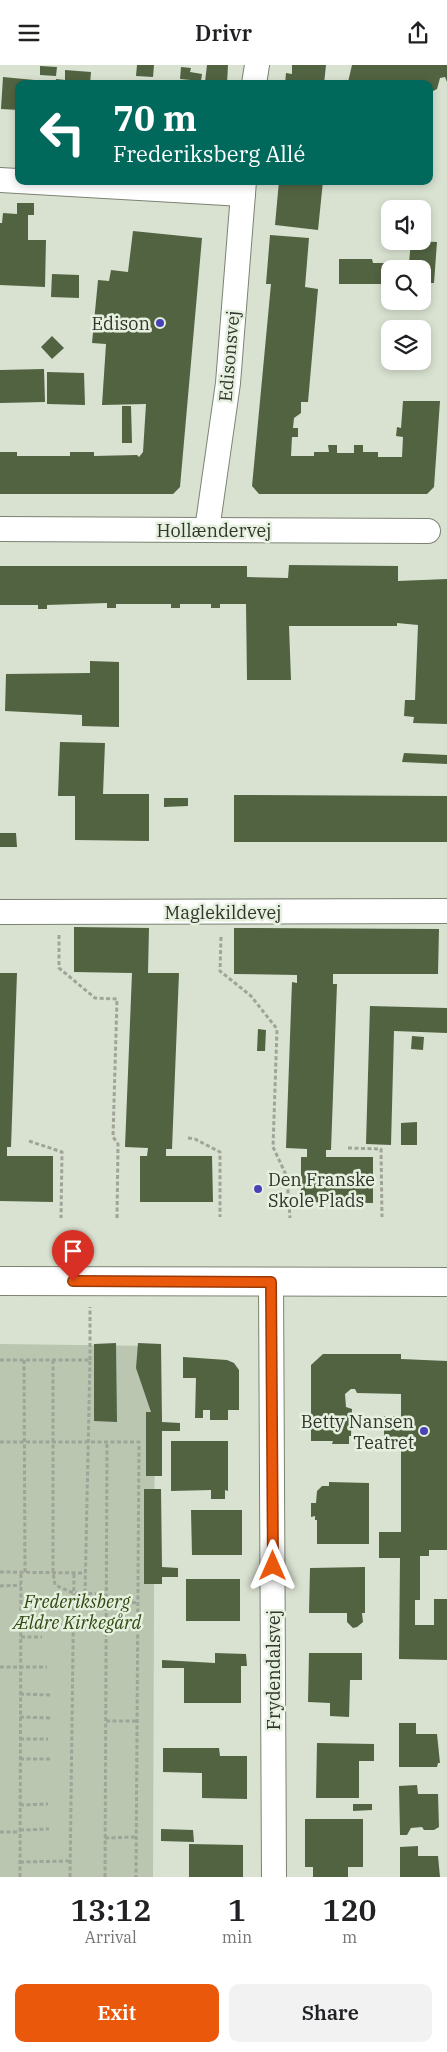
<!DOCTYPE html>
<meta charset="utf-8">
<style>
:root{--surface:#fff;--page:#f2f2f2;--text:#202124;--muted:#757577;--accent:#ea580c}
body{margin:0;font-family:"IBM Plex Serif",serif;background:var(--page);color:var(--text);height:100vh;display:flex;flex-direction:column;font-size:19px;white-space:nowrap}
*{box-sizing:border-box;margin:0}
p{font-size:16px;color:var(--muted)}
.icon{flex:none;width:28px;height:28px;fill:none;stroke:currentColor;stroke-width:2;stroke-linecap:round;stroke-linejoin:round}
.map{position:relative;height:1812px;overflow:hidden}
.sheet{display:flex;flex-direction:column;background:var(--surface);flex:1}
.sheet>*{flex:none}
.top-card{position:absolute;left:15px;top:15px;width:418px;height:105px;border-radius:10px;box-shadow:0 2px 8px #0003;background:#00695c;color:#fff;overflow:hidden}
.buttons{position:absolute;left:381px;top:135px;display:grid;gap:10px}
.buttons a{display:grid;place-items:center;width:50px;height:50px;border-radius:10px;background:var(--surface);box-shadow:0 2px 8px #0003;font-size:25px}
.pin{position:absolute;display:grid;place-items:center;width:42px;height:42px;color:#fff;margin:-51px -21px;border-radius:50% 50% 50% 0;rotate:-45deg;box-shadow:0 0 5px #0007}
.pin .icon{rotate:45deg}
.me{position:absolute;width:55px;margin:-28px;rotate:0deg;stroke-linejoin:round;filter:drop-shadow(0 0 4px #0008)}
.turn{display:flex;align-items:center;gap:18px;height:105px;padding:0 15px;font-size:22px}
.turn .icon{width:65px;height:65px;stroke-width:2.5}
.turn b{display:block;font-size:35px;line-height:42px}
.eta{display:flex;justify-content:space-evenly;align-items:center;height:85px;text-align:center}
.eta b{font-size:30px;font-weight:600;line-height:35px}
.action{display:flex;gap:10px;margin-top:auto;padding:10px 15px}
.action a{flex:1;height:58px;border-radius:10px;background:var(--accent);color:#fff;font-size:20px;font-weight:600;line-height:58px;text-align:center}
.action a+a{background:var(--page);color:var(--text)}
header{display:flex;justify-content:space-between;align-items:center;height:65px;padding:0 15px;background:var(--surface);font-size:22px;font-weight:600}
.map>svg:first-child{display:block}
</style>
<header><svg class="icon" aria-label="menu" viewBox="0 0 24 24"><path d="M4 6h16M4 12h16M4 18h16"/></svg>Drivr<svg class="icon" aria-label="share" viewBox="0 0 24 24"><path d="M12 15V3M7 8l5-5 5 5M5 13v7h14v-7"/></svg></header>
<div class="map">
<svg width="447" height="1812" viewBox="0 0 447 1812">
<rect width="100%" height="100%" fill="#d9e2d1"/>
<polygon fill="#bac6b0" points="0,1279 155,1281 153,1812 0,1812"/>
<g fill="#526342">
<polygon points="137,0 154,0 153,12 136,11"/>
<polygon points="207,0 228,0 227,19 205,17"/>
<polygon points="292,0 326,0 324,19 285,19 286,8 292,9"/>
<polygon points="352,0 447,0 447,17 445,12 440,13 437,24 431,27 429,35 429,19 356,19 348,17"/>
<polygon points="40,1 57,2 56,11 40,10"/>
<polygon points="181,2 191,3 190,7 202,9 201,16 180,14"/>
<polygon points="65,5 91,7 90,19 56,19 56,14 65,15"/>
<polygon points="3,12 45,16 45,19 19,19 19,45 1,44"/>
<polygon points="279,116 323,116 318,165 275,160"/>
<polygon points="17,138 34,138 34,150 28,150 28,175 46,175 45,222 0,220 0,158 2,158 3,148 17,149"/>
<polygon points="133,166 202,173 180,422 173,429 0,429 0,387 17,387 17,391 70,391 70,387 94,387 94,391 137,390 139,392 143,387 146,339 102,340 106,279 92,278 98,215 109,216 111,205 128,207"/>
<polygon points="270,170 309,173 305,222 318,224 308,337 301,337 301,348 294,353 293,363 298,363 298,372 292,372 291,391 314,391 314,387 329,387 328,380 337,380 337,388 354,388 354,380 363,380 363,387 378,387 378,392 402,392 403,372 396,371 397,362 401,363 403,336 440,336 434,422 427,429 259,429 252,421 271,219 266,219"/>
<polygon points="411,176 437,177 434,218 422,218 422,204 390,204 390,219 339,219 339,194 372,194 373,198 409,198"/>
<polygon points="52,209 79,210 79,233 51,232"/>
<polygon points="52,271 64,283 52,294 41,282"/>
<polygon points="44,304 45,337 0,338 0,305"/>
<polygon points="47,307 84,308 85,340 47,339"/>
<polygon points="122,341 131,341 132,378 122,378"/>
<polygon points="289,500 398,501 398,516 447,514 447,659 413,658 414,652 404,651 405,635 415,635 418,560 397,558 397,561 289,561 291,615 247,615 246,539 220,539 220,543 211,543 211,539 180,539 180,543 171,543 171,539 116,539 116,543 107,543 107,538 47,540 47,544 38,544 38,540 0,540 0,501 247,501 247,512 288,513"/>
<polygon points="90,596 119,597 119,662 82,661 82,650 5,646 6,609 90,608"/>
<polygon points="60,677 105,678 103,729 149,729 149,776 75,775 75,731 58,731"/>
<polygon points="404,688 447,690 447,699 402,697"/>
<polygon points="234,730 447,731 447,777 234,777"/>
<polygon points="164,733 188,733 188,741 164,742"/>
<polygon points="0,768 16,768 17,782 0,782"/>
<polygon points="74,862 149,863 148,908 179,908 172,1084 166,1084 166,1091 212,1091 213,1137 140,1137 140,1091 147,1091 148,1083 125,1082 132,908 74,907"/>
<polygon points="234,863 439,864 438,909 333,909 333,919 337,919 331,1085 326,1085 326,1092 373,1092 373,1138 301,1137 301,1092 307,1092 307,1084 286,1083 292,917 297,918 297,910 234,909"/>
<polygon points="0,908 17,908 11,1082 7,1082 7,1091 53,1091 53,1137 0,1136"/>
<polygon points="370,941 447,943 447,968 394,966 391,1080 366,1079"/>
<polygon points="258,964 266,965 265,986 257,986"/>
<polygon points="412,971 424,972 423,985 411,984"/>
<polygon points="417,1057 417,1080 401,1080 401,1058"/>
<polygon points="116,1278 117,1357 94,1356 94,1279"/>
<polygon points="138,1278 161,1279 162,1357 180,1358 180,1366 162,1366 162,1411 146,1411 146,1347 151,1347 136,1303"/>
<polygon points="323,1289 401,1289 401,1294 447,1296 447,1485 429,1485 429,1491 420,1491 420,1535 415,1535 415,1560 434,1560 434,1534 447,1534 447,1595 399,1594 400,1493 379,1493 379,1467 401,1467 401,1381 384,1381 384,1351 401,1351 401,1329 357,1328 355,1324 351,1324 345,1329 346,1342 352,1344 351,1371 349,1371 349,1379 332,1379 333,1376 311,1376 311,1300"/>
<polygon points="183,1292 227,1295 234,1298 239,1305 239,1345 228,1345 228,1355 210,1355 210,1345 203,1345 203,1353 195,1353 196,1313 183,1313"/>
<polygon points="171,1376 228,1376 228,1426 225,1425 225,1434 211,1434 211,1425 171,1426"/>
<polygon points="329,1417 369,1418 369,1479 317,1479 317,1455 315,1455 315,1451 311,1452 311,1438 316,1438 317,1426 322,1421 329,1421"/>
<polygon points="144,1424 161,1424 162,1502 178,1503 178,1512 162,1512 162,1519 144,1519"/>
<polygon points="191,1445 242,1445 242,1490 192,1490"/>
<polygon points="365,1502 365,1548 362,1548 363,1557 357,1562 353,1563 347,1557 347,1548 309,1548 310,1503"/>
<rect x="186" y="1514" width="54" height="42"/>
<polygon points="215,1588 246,1589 247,1601 241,1601 241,1638 184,1638 184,1603 162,1603 162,1595 215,1598"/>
<polygon points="309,1588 362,1588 362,1615 350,1615 349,1652 330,1651 330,1638 308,1637"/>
<polygon points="399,1658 416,1658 416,1669 437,1669 440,1698 438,1698 437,1702 399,1702"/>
<polygon points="317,1678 374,1679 374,1696 359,1696 359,1733 316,1733"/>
<polygon points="163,1683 219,1683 220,1691 247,1691 247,1734 202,1733 202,1708 163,1707"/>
<polygon points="417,1720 418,1729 438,1729 439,1762 434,1765 424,1765 422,1762 411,1763 407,1770 400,1770 399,1721"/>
<polygon points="353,1739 372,1739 372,1745 353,1746"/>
<polygon points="305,1754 363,1754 363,1802 348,1802 348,1812 313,1812 313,1802 305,1802"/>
<polygon points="161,1764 193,1765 194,1777 161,1776"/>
<polygon points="189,1779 243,1780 243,1812 189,1812"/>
<polygon points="418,1781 418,1791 438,1791 440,1812 400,1812 400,1782"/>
</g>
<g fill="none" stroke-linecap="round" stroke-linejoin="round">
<defs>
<g id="street">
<polyline points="254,19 257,0"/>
<polyline points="0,115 243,129"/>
<polyline points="0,464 428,466"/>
<polyline points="207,465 228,318 244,116"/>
<polyline points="0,847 447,846"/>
<polyline points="271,1217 274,1812"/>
</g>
<polyline id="secondary" points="0,1216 447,1217"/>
</defs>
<use href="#street" stroke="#7b8373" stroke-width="26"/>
<use href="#secondary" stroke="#7b8373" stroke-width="30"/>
<g stroke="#9ea598" stroke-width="3" stroke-dasharray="4 2.5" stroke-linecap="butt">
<polyline points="59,870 59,903 95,933 117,934 113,1072 118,1079 117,1153"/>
<polyline points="221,872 220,906 251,931 277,964 273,1082 287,1112 290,1153"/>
<polyline points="188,1073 195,1074 220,1087 220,1152"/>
<polyline points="29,1076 62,1087 61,1153"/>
<polyline points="348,1083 381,1084 382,1152"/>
<polyline points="0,1295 90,1295 85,1529"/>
<polyline points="24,1295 25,1507"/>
<polyline points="53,1295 53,1507 55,1520 73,1528 106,1529"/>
<polyline points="90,1295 90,1242"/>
<polyline points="0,1377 139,1377 136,1812"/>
<polyline points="0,1507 85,1508"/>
<polyline points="0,1521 21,1520"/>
<polyline points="106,1536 138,1538"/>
<polyline points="21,1572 42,1572"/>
<polyline points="0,1602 47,1602"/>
<polyline points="20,1629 51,1630"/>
<polyline points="20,1652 50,1653"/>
<polyline points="106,1656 136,1656"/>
<polyline points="20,1674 48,1674"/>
<polyline points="20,1694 51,1694"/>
<polyline points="20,1740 48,1739"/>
<polyline points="20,1765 49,1764"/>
<polyline points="0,1767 20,1767"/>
<polyline points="105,1773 136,1772"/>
<polyline points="20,1797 70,1796"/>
<polyline points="20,1812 21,1507"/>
<polyline points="70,1812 74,1508"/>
<polyline points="105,1812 107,1376"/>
</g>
<use href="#street" stroke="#fff" stroke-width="24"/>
<use href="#secondary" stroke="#fff" stroke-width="28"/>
</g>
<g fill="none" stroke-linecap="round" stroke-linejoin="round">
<defs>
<polyline id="route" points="73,1216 271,1217 273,1501"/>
</defs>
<use href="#route" stroke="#983908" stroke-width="12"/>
<use href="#route" stroke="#ea580c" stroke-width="9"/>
</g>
<g fill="#4a41b7" stroke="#e6f0de" stroke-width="2">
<circle cx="160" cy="258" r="5"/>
<circle cx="258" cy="1124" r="5"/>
<circle cx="424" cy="1366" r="5"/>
</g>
<g text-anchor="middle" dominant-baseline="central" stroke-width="5" stroke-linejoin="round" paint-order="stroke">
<g font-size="18" fill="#32352e" stroke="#e6f0de" text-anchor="end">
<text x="150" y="258">Edison</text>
<text x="268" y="1114" text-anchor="start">Den Franske<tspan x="268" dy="21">Skole Plads</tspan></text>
<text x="414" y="1356">Betty Nansen<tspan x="414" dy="21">Teatret</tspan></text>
</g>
<g font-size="18" fill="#32352e" stroke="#e6f0de">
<text transform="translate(229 291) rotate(-85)">Edisonsvej</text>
<text x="214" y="465">Hollændervej</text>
<text x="223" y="847">Maglekildevej</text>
<text transform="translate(273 1605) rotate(-90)">Frydendalsvej</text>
</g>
<g font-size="18" font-style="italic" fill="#314913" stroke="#e6f0de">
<text x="77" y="1536">Frederiksberg<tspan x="77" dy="21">Ældre Kirkegård</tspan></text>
</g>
</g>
</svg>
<div class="buttons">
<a><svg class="icon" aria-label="sound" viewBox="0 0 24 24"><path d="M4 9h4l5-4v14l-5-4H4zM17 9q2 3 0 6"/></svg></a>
<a><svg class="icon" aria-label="search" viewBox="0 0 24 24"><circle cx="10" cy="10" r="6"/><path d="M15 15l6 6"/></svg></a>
<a><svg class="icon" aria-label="layers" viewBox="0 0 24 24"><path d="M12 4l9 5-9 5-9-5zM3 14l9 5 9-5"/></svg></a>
</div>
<div class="pin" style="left:73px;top:1216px;background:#d93025"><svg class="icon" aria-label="arrive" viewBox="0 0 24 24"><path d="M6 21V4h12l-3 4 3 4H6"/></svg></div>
<svg class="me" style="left:273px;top:1501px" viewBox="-20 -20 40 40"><path d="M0-17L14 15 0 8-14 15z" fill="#ea580c" stroke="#fff" stroke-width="4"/></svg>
<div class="top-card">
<div class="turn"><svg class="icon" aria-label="left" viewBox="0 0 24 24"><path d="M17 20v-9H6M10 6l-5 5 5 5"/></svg><div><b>70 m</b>Frederiksberg Allé</div></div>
</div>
</div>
<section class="sheet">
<div class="eta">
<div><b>13:12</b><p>Arrival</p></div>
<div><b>1</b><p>min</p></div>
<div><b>120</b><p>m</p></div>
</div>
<div class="action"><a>Exit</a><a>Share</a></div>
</section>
